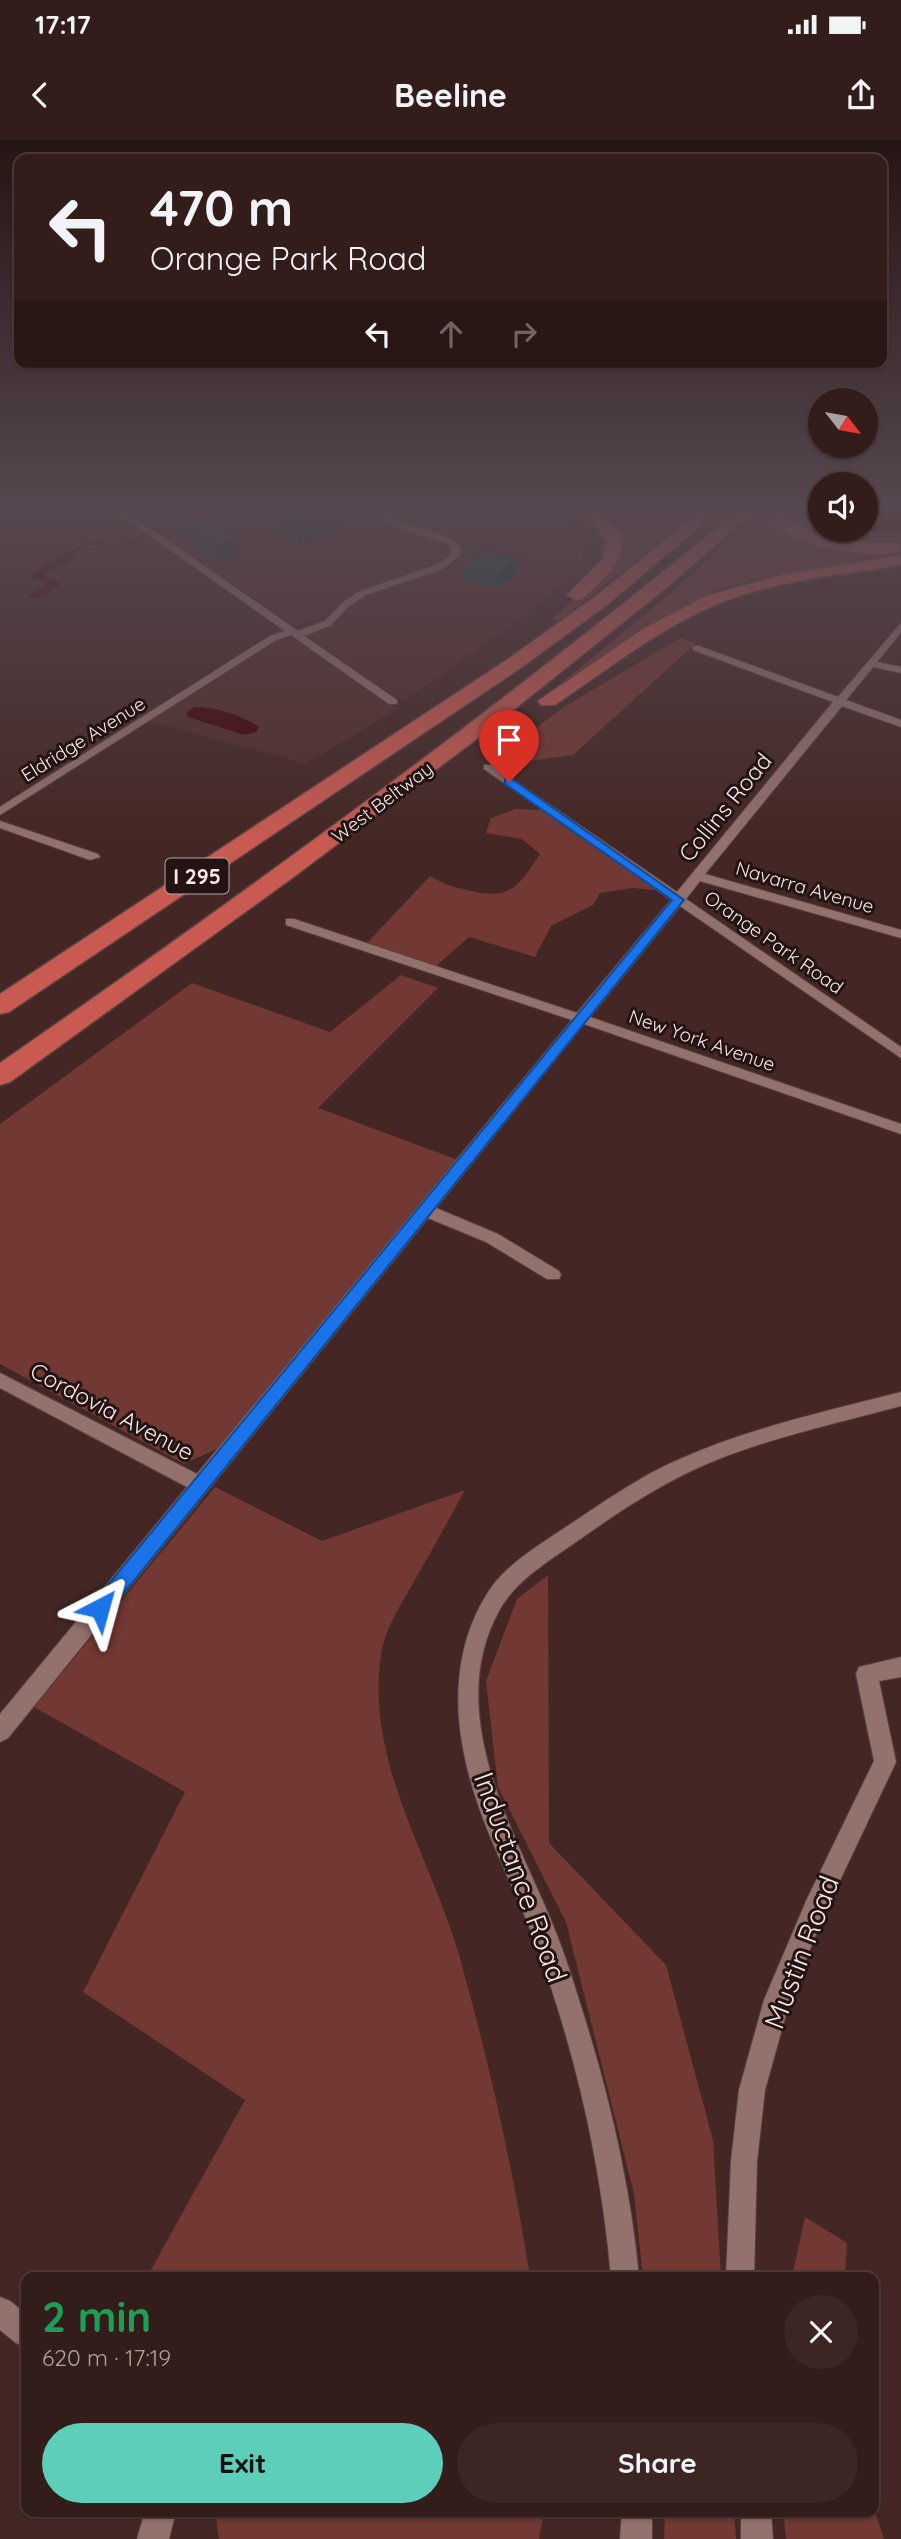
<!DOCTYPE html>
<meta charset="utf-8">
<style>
:root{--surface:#331d1b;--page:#3b2624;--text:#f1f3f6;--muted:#a9a2a3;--line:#4e3b3a;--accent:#5dceb9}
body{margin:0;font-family:Quicksand,sans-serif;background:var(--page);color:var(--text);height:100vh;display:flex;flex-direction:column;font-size:26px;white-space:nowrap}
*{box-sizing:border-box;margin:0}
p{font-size:23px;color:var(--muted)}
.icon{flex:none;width:38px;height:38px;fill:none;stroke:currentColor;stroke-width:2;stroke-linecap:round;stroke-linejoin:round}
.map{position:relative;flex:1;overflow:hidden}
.panel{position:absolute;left:21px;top:2132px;width:858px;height:245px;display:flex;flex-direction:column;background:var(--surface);border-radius:14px;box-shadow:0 2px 5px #0004,0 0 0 2px var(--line)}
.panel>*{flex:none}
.top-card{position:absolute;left:14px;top:14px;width:873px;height:214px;border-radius:14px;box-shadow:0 2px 5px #0004,0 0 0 2px var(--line);background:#331d1b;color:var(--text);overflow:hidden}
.needle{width:46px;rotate:121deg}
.tools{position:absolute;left:808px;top:248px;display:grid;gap:14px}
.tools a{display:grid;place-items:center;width:70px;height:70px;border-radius:50%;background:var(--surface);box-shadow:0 2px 5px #0004,0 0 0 2px var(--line);font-size:35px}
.pin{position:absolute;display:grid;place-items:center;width:60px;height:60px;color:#fff;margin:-72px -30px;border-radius:50% 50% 50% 0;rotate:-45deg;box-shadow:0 0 7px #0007}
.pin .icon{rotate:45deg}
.me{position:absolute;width:77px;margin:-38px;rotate:39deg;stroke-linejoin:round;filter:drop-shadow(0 0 5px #0008)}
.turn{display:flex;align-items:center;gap:24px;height:147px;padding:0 21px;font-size:32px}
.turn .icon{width:91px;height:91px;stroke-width:2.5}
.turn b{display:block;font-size:49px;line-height:60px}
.lanes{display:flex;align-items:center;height:66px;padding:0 21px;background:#0003;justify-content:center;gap:35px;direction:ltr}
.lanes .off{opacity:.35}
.round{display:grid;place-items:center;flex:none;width:74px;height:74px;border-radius:37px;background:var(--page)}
.head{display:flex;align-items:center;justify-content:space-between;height:119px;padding:0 21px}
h1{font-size:42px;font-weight:700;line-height:52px;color:#1e9e55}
.cta{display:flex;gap:14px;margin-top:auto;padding:14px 21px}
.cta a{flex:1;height:80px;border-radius:42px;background:var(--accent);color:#111;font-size:28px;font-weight:700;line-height:80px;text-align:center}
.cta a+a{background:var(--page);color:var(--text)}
.status{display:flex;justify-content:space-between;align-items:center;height:49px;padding:0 35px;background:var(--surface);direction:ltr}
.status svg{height:19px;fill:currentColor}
header{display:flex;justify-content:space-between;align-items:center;height:91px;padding:0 21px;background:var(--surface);font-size:32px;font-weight:700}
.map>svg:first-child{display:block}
</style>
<div class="status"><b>17:17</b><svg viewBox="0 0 49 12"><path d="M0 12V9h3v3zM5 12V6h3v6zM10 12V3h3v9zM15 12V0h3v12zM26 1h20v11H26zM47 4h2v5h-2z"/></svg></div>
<header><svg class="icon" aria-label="back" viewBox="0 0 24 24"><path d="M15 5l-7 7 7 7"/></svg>Beeline<svg class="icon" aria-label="share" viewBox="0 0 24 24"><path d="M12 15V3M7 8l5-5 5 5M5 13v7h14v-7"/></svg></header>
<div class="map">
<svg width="901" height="2399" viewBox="0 0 901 2399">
<rect width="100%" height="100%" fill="#442724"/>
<g fill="#522d2a">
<polygon points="123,369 379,369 378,374 380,379 390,385 446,402 451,407 450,413 442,423 384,441 354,455 327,475 295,486"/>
<polygon points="388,369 542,369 583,397 582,424 560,447 517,481 403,562 306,496 337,480 347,469 363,457 440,430 457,420 462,412 458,403 443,395 398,383 388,377"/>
<polygon points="288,498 296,499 398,569 305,624 150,581 279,499"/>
</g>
<g fill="#723833">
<path d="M587,369h114l-142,112 -6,-2 66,-62c7,-24 -13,-37 -32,-48z"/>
<polygon points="761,369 772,369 816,400 901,409 901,414 753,440 719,449 558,549 555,548 665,458"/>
<path d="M781,369l33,1 7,8v12l80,2v14c-31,-2 -80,-1 -107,-19 -5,-4 -9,-12 -13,-18z"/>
<polygon points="681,498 696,503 573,615 492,626 491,623 562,568"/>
<path d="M515,669l27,1 114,80 -24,-2 -32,5 -7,12 -42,21 -16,31 -66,-20 -33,29 -69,-23 63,-67c13,8 25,12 41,15 41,9 47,-5 69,-37l-18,-15 -36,-6 5,-15z"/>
<polygon points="401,835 438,848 318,968 458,1020 225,1305 184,1324 0,1224 0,984 192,843 330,892"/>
<path d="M215,1347l107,54 143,-51c-16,29 -32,59 -49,88 -13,24 -31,49 -35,77 -16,107 50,202 78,300 30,106 54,213 71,322h-383l98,-177 -162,-108 102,-200 -151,-85z"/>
<polygon points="548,1435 549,1703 666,1825 713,2000 721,2137 643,2137 634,2054 566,1782 498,1647 486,1541 517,1459"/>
<polygon points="805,2077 847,2103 845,2137 792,2137"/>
<polygon points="873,2366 884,2399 786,2399 783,2371 873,2371"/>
<polygon points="215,2371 544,2371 539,2399 219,2399"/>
<polygon points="665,2371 734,2371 736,2399 664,2399"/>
</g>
<g fill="#410305">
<polygon points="866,369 901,369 901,392 857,390 866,390"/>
<path d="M141,394l5,4 -26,10 -30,-4 -14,8 -5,8 -28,15 17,8c-6,9 -22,17 -33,14l21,-14 -20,-6c3,-5 54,-34 62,-35 9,-3 18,3 27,3 10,0 16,-7 24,-11z"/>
<path d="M194,567c22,0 47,8 65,20l-3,5 -12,3 -56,-18 -2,-4z"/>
</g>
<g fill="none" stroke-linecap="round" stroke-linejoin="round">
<defs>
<g id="street">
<path d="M112,369h10l176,122 27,-10 17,-18 18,-12 76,-26 15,-10 1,-7 -5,-5 -55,-17 -12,-8v-9h8l-1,6c22,14 57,13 73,33l-1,8 -17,13 -76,26 -18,12 -17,18 -27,11 93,64v4h-8l-98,-69 -15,5 -276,175v-8l270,-171 15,-5z"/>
<polygon points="901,483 901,492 877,522 901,527 901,533 873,527 846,560 901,580 901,587 842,566 705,734 901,790 901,798 700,741 686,759 901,907 901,918 680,766 590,877 901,984 901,994 584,884 436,1068 498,1094 559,1131 561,1135 559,1139 547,1139 486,1102 428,1078 8,1598 0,1602 0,1574 187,1347 0,1248 0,1233 197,1334 572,880 286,785 286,779 294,779 577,873 671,760 484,629 484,625 492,625 677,752 833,562 693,510 693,506 699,506 838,557"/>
<polygon points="0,681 98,714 100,717 90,720 0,688"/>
<path d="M901,1252v14c-70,19 -144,34 -210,65 -42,20 -81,47 -118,73 -26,18 -57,37 -73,65 -56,99 9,213 48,304 12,28 22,57 31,87 29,90 51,182 60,277h-28c-10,-114 -36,-228 -76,-335 -24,-64 -60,-125 -72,-194 -10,-52 -5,-108 24,-154 17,-28 49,-47 76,-65 38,-25 75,-52 117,-70 70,-31 147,-48 221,-67z"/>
<polygon points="901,1517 901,1537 879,1541 896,1622 824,1774 790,1860 765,1950 757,2021 754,2137 726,2137 731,2021 739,1950 764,1860 807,1759 874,1621 856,1534 859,1527"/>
<polygon points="0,2157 10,2161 26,2174 26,2207 16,2203 0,2190"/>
<polygon points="145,2371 176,2371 169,2399 137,2399"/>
<polygon points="622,2371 652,2371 652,2399 620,2399"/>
<polygon points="741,2371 771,2371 773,2399 741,2399"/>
</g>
<g id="highway">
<path d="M575,369c15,0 24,2 35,13 30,29 -6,57 -28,77l-6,1 -9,-5 35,-35 5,-19 -13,-18z"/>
<polygon points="703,369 720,369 608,464 522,527 9,872 0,874 0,854 508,519 596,456"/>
<path d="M740,369h17l-91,79 -184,147 -187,141 -285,206 -10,3v-22c254,-176 502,-357 740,-554z"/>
<path d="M767,369h15c20,35 78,34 113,34l6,2v6c-26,9 -89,-4 -113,-17 -10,-6 -16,-14 -21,-25z"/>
<path d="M901,415v10c-61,10 -125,15 -183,39 -59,24 -111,66 -163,101h-14l-3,-4 105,-72 63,-33 75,-21z"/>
</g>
</defs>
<use href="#street" stroke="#5b4341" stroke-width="2"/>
<use href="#highway" stroke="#5b4341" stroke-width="3"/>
<use href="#street" fill="#93716d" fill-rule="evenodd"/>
<use href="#highway" fill="#c95a52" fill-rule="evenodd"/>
</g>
<g fill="#0d4a40">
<polygon points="275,375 341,391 298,403 277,394"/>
<polygon points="177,380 240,415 217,420 179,394"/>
<polygon points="464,426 518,434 497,448 463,440"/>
</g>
<g fill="#0a3c34">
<polygon points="340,373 341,391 298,403 296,385"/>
<polygon points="238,400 240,415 217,420 215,406"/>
<polygon points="519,419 518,434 497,448 498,433"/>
</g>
<g fill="#0f564b" stroke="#0a3c34" stroke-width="2">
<polygon points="295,369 332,369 340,373 296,385 275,375"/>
<polygon points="200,375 238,400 215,406 177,380"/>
<polygon points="485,412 519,419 498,433 464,426"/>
</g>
<linearGradient id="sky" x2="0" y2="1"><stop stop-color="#251514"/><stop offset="0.52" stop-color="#564750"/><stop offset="1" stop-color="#564750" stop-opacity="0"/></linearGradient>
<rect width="901" height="705" fill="url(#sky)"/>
<polygon fill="#1a73e8" stroke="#114b97" stroke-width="2" points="505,639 512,639 684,760 107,1474 100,1476 94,1474 91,1468 94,1462 672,760 505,644"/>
<g text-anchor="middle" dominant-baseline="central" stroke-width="6" stroke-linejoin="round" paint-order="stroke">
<g font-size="19" fill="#fae6e4" stroke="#211413">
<text transform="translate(83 599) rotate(-32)">Eldridge Avenue</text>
<text transform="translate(382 662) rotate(-37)">West Beltway</text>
<text transform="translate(805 747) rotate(16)">Navarra Avenue</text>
<text transform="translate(774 802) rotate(35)">Orange Park Road</text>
<text transform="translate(702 900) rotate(19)">New York Avenue</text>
</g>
<rect fill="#211413" stroke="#b9a7a5" stroke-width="2" x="165.5" y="718.5" width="63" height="35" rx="5"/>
<g font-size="21" font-weight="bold" fill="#fae6e4">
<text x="197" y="736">I 295</text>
</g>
<g font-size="23" fill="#fae6e4" stroke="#211413">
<text transform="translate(725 667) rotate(-51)">Collins Road</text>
<text transform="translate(112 1271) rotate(28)">Cordovia Avenue</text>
</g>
<g font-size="28" fill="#fae6e4" stroke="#211413">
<text transform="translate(521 1737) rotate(70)">Inductance Road</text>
<text transform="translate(801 1812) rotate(-69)">Mustin Road</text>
</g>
</g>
</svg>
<div class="tools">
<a><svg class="needle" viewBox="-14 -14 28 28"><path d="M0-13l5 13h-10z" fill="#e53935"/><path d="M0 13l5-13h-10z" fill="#a9a2a3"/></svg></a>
<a><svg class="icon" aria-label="sound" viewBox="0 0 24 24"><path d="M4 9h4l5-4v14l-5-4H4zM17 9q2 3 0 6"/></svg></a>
</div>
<div class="pin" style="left:509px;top:642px;background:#d93025"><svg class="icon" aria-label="arrive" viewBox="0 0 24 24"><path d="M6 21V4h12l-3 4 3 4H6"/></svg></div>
<svg class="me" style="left:100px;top:1468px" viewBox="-20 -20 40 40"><path d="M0-17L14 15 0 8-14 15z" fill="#1a73e8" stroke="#fff" stroke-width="4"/></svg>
<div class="top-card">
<div class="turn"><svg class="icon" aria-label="left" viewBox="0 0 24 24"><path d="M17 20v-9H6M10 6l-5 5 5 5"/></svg><div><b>470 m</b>Orange Park Road</div></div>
<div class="lanes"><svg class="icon" aria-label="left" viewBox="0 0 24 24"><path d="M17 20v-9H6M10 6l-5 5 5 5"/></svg><svg class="icon off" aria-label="ahead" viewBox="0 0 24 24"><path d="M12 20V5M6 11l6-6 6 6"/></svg><svg class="icon off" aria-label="right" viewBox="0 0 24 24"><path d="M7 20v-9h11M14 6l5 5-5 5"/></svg></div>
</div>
<section class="panel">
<div class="head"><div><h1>2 min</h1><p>620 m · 17:19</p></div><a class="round"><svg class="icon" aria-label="close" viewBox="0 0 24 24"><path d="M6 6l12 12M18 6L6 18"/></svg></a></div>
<div class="cta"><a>Exit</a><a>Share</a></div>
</section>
</div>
